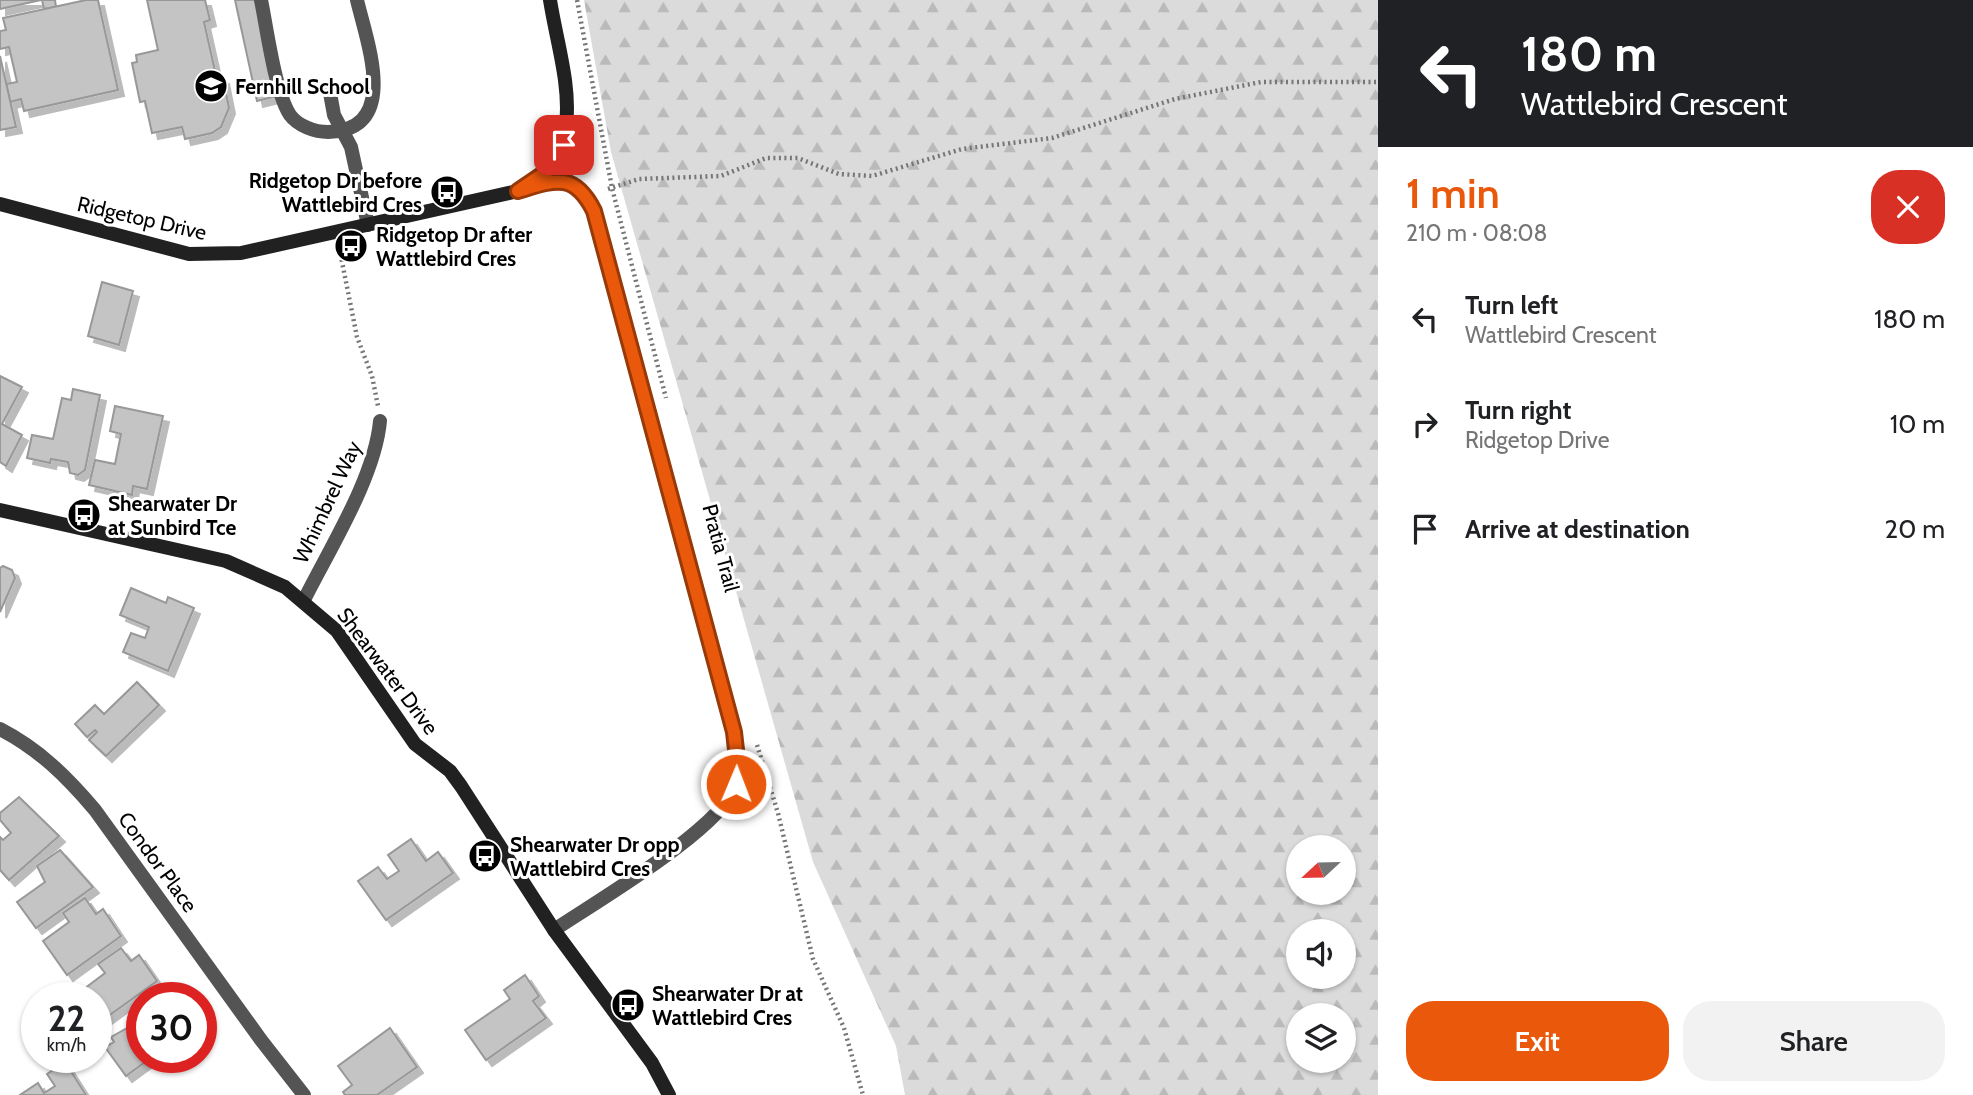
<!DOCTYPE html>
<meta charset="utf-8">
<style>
:root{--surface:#fff;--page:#f2f2f2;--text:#202124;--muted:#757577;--accent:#ea580c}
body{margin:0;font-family:Cabin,sans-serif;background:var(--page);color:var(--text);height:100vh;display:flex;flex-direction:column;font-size:26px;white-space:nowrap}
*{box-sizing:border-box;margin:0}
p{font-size:23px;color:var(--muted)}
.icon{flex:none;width:38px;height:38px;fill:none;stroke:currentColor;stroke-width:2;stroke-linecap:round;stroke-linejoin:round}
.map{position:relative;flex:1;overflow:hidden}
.panel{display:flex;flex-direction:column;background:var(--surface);width:595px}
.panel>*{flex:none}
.top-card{background:#202124;color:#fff;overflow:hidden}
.needle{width:46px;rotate:248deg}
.controls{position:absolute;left:1286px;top:835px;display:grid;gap:14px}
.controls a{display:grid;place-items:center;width:70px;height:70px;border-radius:50%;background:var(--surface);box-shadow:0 2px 5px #0004;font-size:35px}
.speed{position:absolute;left:21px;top:982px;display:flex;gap:14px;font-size:35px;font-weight:700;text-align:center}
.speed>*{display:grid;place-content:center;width:91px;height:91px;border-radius:50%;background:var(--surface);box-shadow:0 2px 5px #0004;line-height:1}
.speed small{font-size:18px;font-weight:400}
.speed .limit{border:10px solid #d22;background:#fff;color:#111}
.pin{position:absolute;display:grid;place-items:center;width:60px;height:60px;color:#fff;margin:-30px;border-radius:14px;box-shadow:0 4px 10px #0006}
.me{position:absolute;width:77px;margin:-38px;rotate:1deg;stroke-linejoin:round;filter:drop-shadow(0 0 5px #0008)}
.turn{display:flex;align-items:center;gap:24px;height:147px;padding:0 28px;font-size:32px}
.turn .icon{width:91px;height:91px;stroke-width:2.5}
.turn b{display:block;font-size:49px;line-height:60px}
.round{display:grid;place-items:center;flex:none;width:74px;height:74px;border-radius:28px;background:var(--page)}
.summary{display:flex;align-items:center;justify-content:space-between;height:119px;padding:0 28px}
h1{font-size:42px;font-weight:600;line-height:52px;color:var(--accent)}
.primary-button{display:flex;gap:14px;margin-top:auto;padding:14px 28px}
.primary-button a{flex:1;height:80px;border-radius:28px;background:var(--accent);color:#fff;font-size:28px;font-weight:600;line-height:80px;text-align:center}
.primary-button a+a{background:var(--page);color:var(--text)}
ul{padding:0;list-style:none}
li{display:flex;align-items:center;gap:21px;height:105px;padding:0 28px}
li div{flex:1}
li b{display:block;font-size:26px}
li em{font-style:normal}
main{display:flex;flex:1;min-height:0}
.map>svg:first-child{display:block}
</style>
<main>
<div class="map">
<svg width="1378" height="1095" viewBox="0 0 1378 1095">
<defs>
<pattern id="forest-firs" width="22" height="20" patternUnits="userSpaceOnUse" patternTransform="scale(1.75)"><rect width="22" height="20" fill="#dbdbdb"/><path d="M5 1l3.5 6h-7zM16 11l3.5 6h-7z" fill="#bababa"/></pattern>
<filter id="shadow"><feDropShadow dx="6" dy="6" stdDeviation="0" flood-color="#0004"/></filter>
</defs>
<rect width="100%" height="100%" fill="#fff"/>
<path fill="url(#forest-firs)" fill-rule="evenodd" d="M584,0h794v1095h-473l-9,-49 -83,-184 -202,-710zM1298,847h46v45h-46zM1298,931h46v45h-46zM1298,1015h46v45h-46z"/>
<g fill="#c4c4c4" stroke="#989898" stroke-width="2" filter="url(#shadow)">
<polygon points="0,0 41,0 0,9"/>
<polygon points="42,0 55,0 56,7 44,9"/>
<polygon points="86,0 98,0 118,90 24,111 21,99 10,102 6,84 17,82 9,47 0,49 0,31 6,30 3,18"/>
<polygon points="147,0 205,0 210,20 204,22 217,80 223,78 229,108 221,127 212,133 185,139 182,127 152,133 145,101 140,102 132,63 137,62 136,55 158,50"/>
<polygon points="235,0 256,0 277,96 257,101"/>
<polygon points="0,56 16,127 0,130"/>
<polygon points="102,282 133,291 119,345 88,336"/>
<polygon points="0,376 22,387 2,424 22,435 6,466 0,462"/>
<polygon points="73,389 100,395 85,470 78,475 70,473 68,462 51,459 50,463 27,458 32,435 53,439 62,398 71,400"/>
<polygon points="115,406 163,416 147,489 133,486 132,495 89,485 95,460 115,464 121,434 110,431"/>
<polygon points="3,566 12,570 15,578 0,612 0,568"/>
<polygon points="131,588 166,603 168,597 194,608 168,671 123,652 131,633 145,638 149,627 120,615"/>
<polygon points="137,682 159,705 106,756 89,740 97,732 95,730 87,737 75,724 95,705 104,714"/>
<polygon points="19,797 59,836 9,880 0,870 0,837 3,840 11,833 0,820 0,813"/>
<polygon points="411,839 426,861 438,852 453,873 386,920 358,881 378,867 387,879 399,871 388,855"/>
<polygon points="60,850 93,887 36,928 17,902 45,882 37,866"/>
<polygon points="85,898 96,914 103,909 121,936 67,975 43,941 69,922 63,913"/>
<polygon points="121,948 131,961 139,955 157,981 96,1025 96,998 72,998 105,973 98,964"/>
<polygon points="525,975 539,996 533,1001 546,1018 486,1060 465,1030 510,999 504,990"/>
<polygon points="142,1008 142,1057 152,1057 126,1076 105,1047 114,1042 111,1037 136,1023 131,1016"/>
<polygon points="390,1028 417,1067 377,1095 345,1095 343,1092 352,1085 338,1066"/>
<polygon points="65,1062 86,1095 20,1095 38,1083 44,1093 55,1086 47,1074"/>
</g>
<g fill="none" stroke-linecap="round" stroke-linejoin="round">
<g stroke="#767676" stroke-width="4.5" stroke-dasharray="2 3.5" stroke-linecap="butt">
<polyline points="577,0 612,188 666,398"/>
<polyline points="608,189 639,179 721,176 766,158 798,158 839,174 872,176 962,149 1052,138 1175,99 1261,82 1378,82"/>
<polyline points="337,252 340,252 357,337 372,376 378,406"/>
<polyline points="757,745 778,813 813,959 844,1028 863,1095"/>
</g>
<g stroke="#545454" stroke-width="14">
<path d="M261,0c6,29 14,92 29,115 8,11 25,17 38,17 73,-2 39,-89 29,-132"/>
<polyline points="330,93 334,115 351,147 368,225"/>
</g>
<g stroke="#545454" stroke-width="14">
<path d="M522,190c35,-12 53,-16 72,21l133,495c6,24 17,54 9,79 -15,44 -139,116 -182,145"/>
<path d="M304,600c26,-52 71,-123 76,-179"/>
<path d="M0,729c39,20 67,48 95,81l166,230 43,55"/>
</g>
<g stroke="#212121" stroke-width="14">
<path d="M0,204l189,50 52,-1 277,-62c77,-41 43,-121 32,-191"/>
<polyline points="0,510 226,561 285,587 337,631 415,744 450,771 461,786 554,930 652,1063 669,1095"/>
</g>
</g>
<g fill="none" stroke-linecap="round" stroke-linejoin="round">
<defs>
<path id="route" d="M564,145l-15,25 -31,21c36,-11 56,-20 76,20l140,521 4,36 -2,16"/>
</defs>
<use href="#route" stroke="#983908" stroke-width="18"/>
<use href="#route" stroke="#ea580c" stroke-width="12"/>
</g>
<defs>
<symbol id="school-disc" viewBox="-11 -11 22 22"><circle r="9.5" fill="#000" stroke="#fff"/><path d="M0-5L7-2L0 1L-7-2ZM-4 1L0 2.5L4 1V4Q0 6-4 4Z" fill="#fff"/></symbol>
<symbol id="bus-disc" viewBox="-11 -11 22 22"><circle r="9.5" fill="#000" stroke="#fff"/><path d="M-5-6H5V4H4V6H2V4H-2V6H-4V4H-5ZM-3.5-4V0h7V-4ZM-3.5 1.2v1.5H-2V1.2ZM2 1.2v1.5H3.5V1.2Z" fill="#fff"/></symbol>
</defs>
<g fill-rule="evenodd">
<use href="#school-disc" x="192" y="67" width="38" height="38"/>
<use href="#bus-disc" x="428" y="173" width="38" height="38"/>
<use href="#bus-disc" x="332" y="227" width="38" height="38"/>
<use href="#bus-disc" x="65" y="496" width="38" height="38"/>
<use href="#bus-disc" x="466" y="837" width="38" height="38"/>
<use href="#bus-disc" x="609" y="986" width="38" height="38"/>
</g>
<g text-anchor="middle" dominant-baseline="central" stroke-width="6" stroke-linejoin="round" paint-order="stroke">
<g font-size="21" font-weight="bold" fill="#000" stroke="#fff" text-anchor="start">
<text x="235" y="86">Fernhill School</text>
<text x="422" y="180" text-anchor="end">Ridgetop Dr before<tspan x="422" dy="24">Wattlebird Cres</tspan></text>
<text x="376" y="234">Ridgetop Dr after<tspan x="376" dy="24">Wattlebird Cres</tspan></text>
<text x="108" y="503">Shearwater Dr<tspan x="108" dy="24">at Sunbird Tce</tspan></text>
<text x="510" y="844">Shearwater Dr opp<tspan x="510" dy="24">Wattlebird Cres</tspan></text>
<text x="652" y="993">Shearwater Dr at<tspan x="652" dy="24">Wattlebird Cres</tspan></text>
</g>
<g font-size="21" fill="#000" stroke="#fff">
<text transform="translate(142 218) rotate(13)">Ridgetop Drive</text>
<text transform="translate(327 502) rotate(-65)">Whimbrel Way</text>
<text transform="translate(721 548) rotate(75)">Pratia Trail</text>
<text transform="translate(388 671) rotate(53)">Shearwater Drive</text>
<text transform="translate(158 862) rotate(54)">Condor Place</text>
</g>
</g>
</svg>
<div class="controls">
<a><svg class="needle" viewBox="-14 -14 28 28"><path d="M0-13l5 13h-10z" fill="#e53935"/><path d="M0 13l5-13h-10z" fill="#757577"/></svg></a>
<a><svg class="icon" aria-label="sound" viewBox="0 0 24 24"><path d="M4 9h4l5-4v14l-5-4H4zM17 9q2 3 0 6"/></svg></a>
<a><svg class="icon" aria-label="layers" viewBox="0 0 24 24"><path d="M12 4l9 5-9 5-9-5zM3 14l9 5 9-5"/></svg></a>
</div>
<div class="speed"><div>22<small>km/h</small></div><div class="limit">30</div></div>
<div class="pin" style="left:564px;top:145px;background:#d93025"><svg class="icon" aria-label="arrive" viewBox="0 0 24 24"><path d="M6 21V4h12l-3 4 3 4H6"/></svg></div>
<svg class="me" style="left:736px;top:784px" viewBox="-20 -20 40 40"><circle r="17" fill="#ea580c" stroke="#fff" stroke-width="3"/><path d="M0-11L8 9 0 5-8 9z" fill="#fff"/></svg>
</div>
<section class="panel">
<div class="top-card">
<div class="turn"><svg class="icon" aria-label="left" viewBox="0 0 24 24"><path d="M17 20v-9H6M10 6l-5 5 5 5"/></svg><div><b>180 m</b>Wattlebird Crescent</div></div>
</div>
<div class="summary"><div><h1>1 min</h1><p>210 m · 08:08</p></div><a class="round" style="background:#d93025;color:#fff"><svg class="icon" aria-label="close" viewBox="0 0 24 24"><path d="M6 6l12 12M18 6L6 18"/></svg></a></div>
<ul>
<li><svg class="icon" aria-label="left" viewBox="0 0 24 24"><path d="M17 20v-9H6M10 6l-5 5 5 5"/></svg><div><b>Turn left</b><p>Wattlebird Crescent</p></div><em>180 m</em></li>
<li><svg class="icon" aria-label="right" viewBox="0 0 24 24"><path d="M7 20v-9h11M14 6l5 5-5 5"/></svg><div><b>Turn right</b><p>Ridgetop Drive</p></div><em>10 m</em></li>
<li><svg class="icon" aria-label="arrive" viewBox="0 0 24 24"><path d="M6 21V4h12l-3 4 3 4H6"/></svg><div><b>Arrive at destination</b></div><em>20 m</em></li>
</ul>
<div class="primary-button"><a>Exit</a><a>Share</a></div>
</section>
</main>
